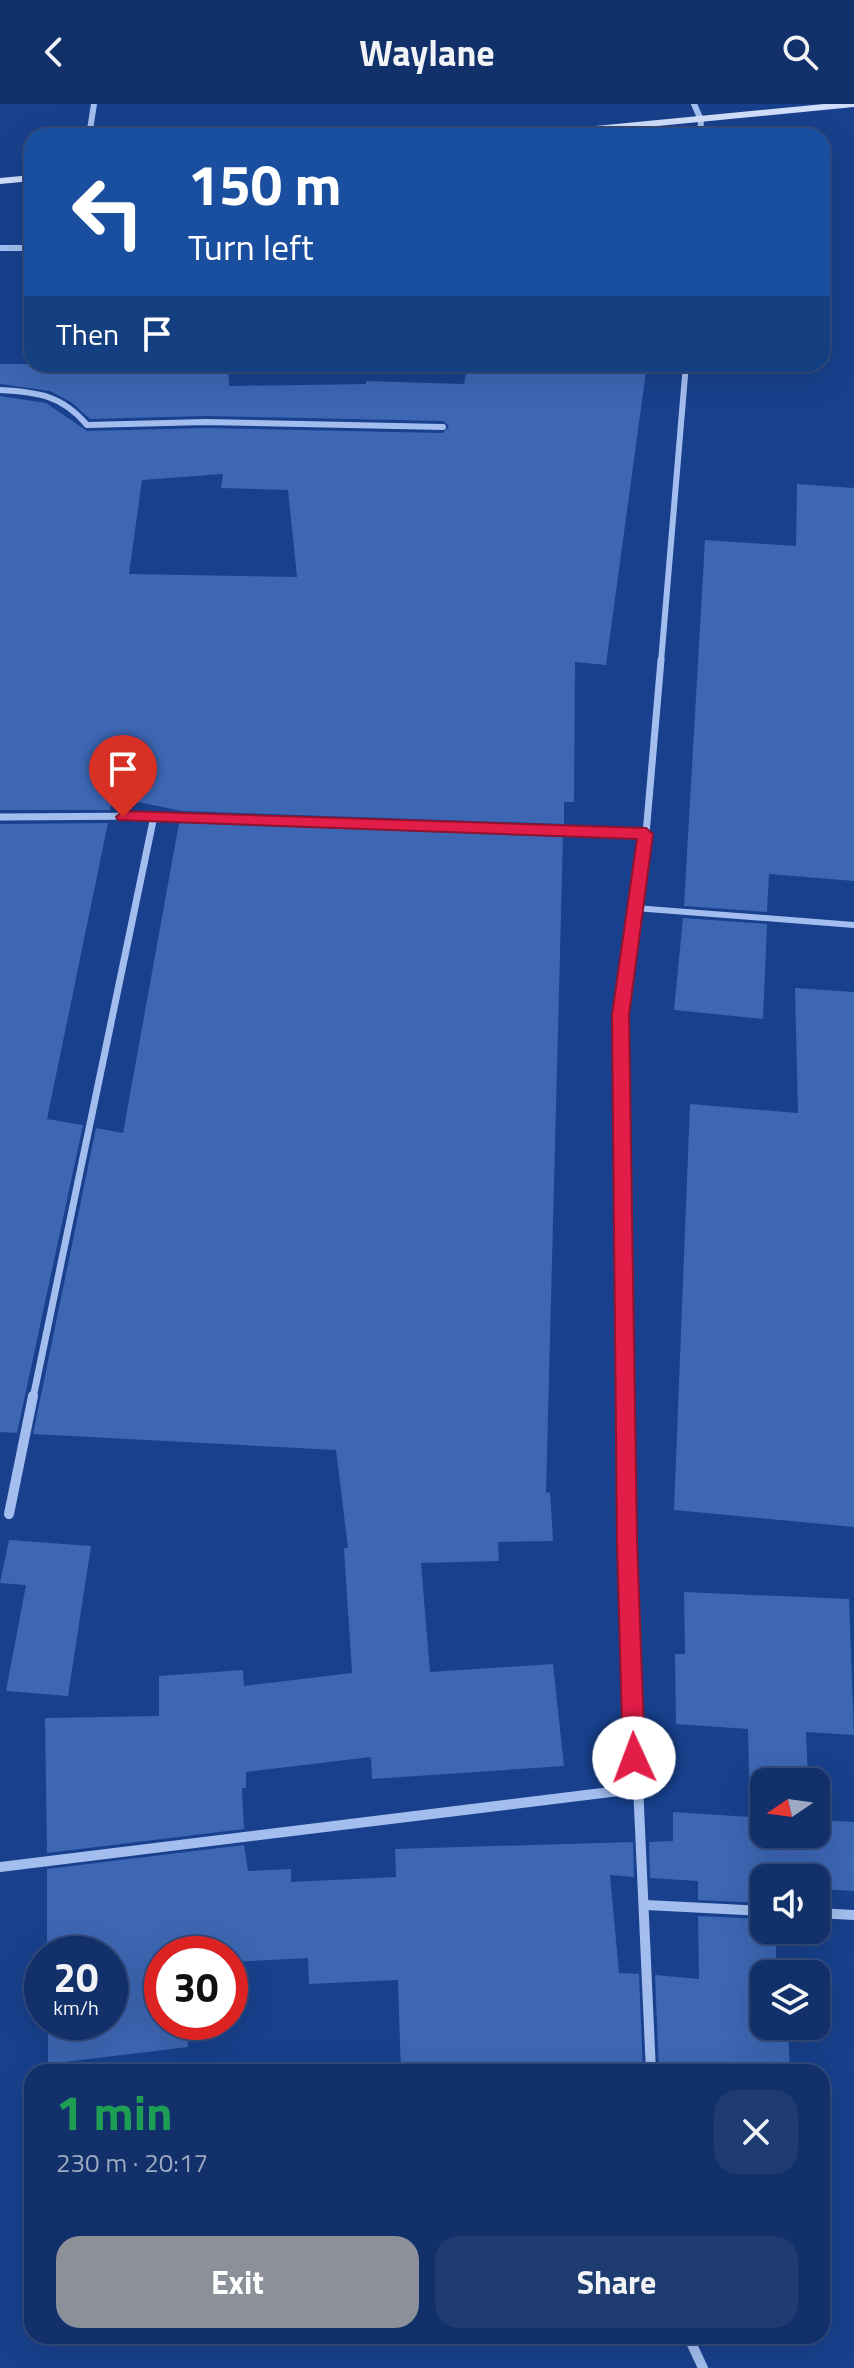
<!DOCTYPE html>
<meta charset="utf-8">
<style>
:root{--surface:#123069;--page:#1f3c71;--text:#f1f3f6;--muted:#9ca9c0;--line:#314b7d;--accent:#8c9099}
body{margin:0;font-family:"Titillium Web",sans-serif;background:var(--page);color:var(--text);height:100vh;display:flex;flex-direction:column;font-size:30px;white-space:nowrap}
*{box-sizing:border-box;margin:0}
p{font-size:26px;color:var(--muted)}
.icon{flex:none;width:44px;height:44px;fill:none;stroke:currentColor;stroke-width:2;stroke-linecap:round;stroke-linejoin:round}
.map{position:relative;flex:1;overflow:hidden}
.side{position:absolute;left:24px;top:1960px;width:806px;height:280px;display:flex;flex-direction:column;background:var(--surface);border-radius:24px;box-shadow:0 8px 32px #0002,0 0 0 2px var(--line)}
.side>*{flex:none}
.top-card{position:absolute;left:24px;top:24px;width:806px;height:244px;border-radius:24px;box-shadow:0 8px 32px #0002,0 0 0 2px var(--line);background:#1a4fa0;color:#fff;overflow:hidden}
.needle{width:52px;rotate:257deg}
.tools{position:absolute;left:750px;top:1664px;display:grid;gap:16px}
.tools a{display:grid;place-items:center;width:80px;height:80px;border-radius:16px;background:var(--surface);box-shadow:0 8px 32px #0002,0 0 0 2px var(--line);font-size:40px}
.speed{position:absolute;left:24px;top:1832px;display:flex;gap:16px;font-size:40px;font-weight:700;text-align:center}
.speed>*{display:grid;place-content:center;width:104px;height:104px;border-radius:50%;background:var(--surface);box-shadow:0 8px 32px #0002,0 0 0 2px var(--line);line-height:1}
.speed small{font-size:20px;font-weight:400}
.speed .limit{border:12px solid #d22;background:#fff;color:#111}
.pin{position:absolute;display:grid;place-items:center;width:68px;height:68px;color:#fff;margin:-82px -34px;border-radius:50% 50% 50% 0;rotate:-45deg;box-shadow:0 0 8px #0007}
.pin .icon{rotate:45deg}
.me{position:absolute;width:88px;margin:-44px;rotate:358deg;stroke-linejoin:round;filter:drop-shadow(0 0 6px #0008)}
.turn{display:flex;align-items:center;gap:28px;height:168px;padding:0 32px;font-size:36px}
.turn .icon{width:104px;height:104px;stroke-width:2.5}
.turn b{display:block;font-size:56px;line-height:68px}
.then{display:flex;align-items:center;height:76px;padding:0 32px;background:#0003;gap:16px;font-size:30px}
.round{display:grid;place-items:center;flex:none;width:84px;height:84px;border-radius:24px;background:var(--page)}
.headline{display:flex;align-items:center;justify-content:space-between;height:136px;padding:0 32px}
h1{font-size:48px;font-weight:700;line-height:60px;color:#1e9e55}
.cta{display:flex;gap:16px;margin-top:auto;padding:16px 32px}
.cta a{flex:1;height:92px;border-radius:24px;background:var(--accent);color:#fff;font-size:32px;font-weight:700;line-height:92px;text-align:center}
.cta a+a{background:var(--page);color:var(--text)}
header{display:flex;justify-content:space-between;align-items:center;height:104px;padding:0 32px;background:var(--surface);font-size:36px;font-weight:700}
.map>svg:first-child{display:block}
</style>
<header><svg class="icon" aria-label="back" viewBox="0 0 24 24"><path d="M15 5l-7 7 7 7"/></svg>Waylane<svg class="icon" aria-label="search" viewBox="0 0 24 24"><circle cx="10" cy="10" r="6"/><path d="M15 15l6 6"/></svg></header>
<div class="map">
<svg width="854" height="2264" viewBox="0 0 854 2264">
<rect width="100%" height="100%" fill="#18408c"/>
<g fill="#3d66b3" fill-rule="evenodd">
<path d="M0,260h228l1,22 137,-2v-3l98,3 4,-20h179l-41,301 -31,-3 -1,140h-10v22l-382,-13 -69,-14 -3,13h-110v-414l46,7 41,28 119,-3 237,5 6,-7 -6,-5 -237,-5 -116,3 -19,-17 -21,-11 -50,-7zM223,370l-2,14 67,2 9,87 -168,-3 13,-94z"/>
<polygon points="797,380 854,384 854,777 769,770 767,808 684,802 705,436 796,442"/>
<polygon points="108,719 47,1015 83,1021 17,1329 0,1328 0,720"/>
<polygon points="179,719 563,733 546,1389 550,1388 553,1437 498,1438 499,1457 421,1459 430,1568 553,1560 564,1662 372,1675 371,1653 246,1668 246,1684 242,1684 244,1725 47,1749 45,1614 159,1612 159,1572 243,1566 244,1582 352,1569 344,1444 348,1444 336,1346 33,1330 96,1024 123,1029"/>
<polygon points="683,814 767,820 763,915 674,906"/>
<polygon points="795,884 854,888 854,1423 674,1406 690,1000 798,1009"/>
<polygon points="9,1436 91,1442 68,1592 6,1587 26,1481 0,1479"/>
<polygon points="684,1488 849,1495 854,1631 806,1628 808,1678 764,1678 764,1730 816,1730 816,1716 854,1718 854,1787 816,1785 816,1774 764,1774 764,1799 698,1796 698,1777 650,1774 649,1738 673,1737 673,1708 750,1713 748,1625 676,1620 675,1550 685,1550"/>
<polygon points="633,1738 634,1773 610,1771 619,1869 639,1870 643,1968 401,1968 398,1876 309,1880 308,1854 230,1858 230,1850 162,1850 162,1918 187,1918 188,1943 48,1960 48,1918 110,1918 110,1850 47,1850 47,1765 244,1741 248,1767 291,1765 291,1778 396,1773 395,1745"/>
<polygon points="698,1812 764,1815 764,1826 776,1826 776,1870 764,1870 764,1922 788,1922 790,1968 659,1968 655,1871 699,1875"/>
</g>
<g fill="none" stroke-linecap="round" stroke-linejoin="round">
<polyline stroke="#a3beee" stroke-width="6" points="635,804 854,821"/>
<g stroke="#a3beee" stroke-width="6">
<polyline points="694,0 701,16 700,32"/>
<polyline points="89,32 94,0"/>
<polyline points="0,144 32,144"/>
<path d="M0,286c37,2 62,5 87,35l119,-3 237,5"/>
<polyline points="661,558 686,260"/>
</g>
<g stroke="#a3beee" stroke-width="7">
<polyline points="0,713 154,712 646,730"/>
<polyline points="33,1294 154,712"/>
<polyline points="625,1294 621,911 646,730 661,556"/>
</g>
<g stroke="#a3beee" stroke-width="10">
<polyline points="625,1292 627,1438 651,1968"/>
<polyline points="9,1410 33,1292"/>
<polyline points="0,1763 635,1685"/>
<polyline points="646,1801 764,1807"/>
<polyline points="816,1809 854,1811"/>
<polyline points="688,2232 703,2264"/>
</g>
<g fill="#d0defa" fill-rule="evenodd">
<polygon points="824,0 854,0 854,3 554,32 518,32 523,29"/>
<polygon points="32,71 32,77 0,80 0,74"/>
</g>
</g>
<polygon fill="#e11d48" stroke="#92132f" stroke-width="2" points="123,707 646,724 653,730 629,911 637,1438 645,1654 642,1662 634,1665 627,1662 623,1654 617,1438 612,911 637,735 118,716 116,713"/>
</svg>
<div class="tools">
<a><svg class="needle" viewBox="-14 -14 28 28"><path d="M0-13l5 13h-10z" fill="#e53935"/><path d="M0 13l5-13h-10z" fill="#9ca9c0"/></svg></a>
<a><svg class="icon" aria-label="sound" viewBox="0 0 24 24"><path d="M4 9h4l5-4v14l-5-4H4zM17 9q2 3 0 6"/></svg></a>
<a><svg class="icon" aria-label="layers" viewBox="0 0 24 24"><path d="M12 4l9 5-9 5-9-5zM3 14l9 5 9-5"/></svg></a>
</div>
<div class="speed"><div>20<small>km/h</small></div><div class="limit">30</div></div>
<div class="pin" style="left:123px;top:713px;background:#d93025"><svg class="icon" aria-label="arrive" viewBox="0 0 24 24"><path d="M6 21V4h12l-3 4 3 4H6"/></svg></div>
<svg class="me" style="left:634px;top:1654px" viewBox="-20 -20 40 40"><circle r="19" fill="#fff"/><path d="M0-13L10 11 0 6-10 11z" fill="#e11d48"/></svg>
<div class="top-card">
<div class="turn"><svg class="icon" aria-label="left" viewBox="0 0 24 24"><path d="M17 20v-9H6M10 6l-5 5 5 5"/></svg><div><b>150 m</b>Turn left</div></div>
<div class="then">Then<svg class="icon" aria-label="arrive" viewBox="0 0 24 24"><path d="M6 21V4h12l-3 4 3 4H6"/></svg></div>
</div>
<section class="side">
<div class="headline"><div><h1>1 min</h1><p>230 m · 20:17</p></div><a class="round"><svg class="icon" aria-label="close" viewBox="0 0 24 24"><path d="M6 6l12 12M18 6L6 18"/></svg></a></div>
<div class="cta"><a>Exit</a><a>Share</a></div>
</section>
</div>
